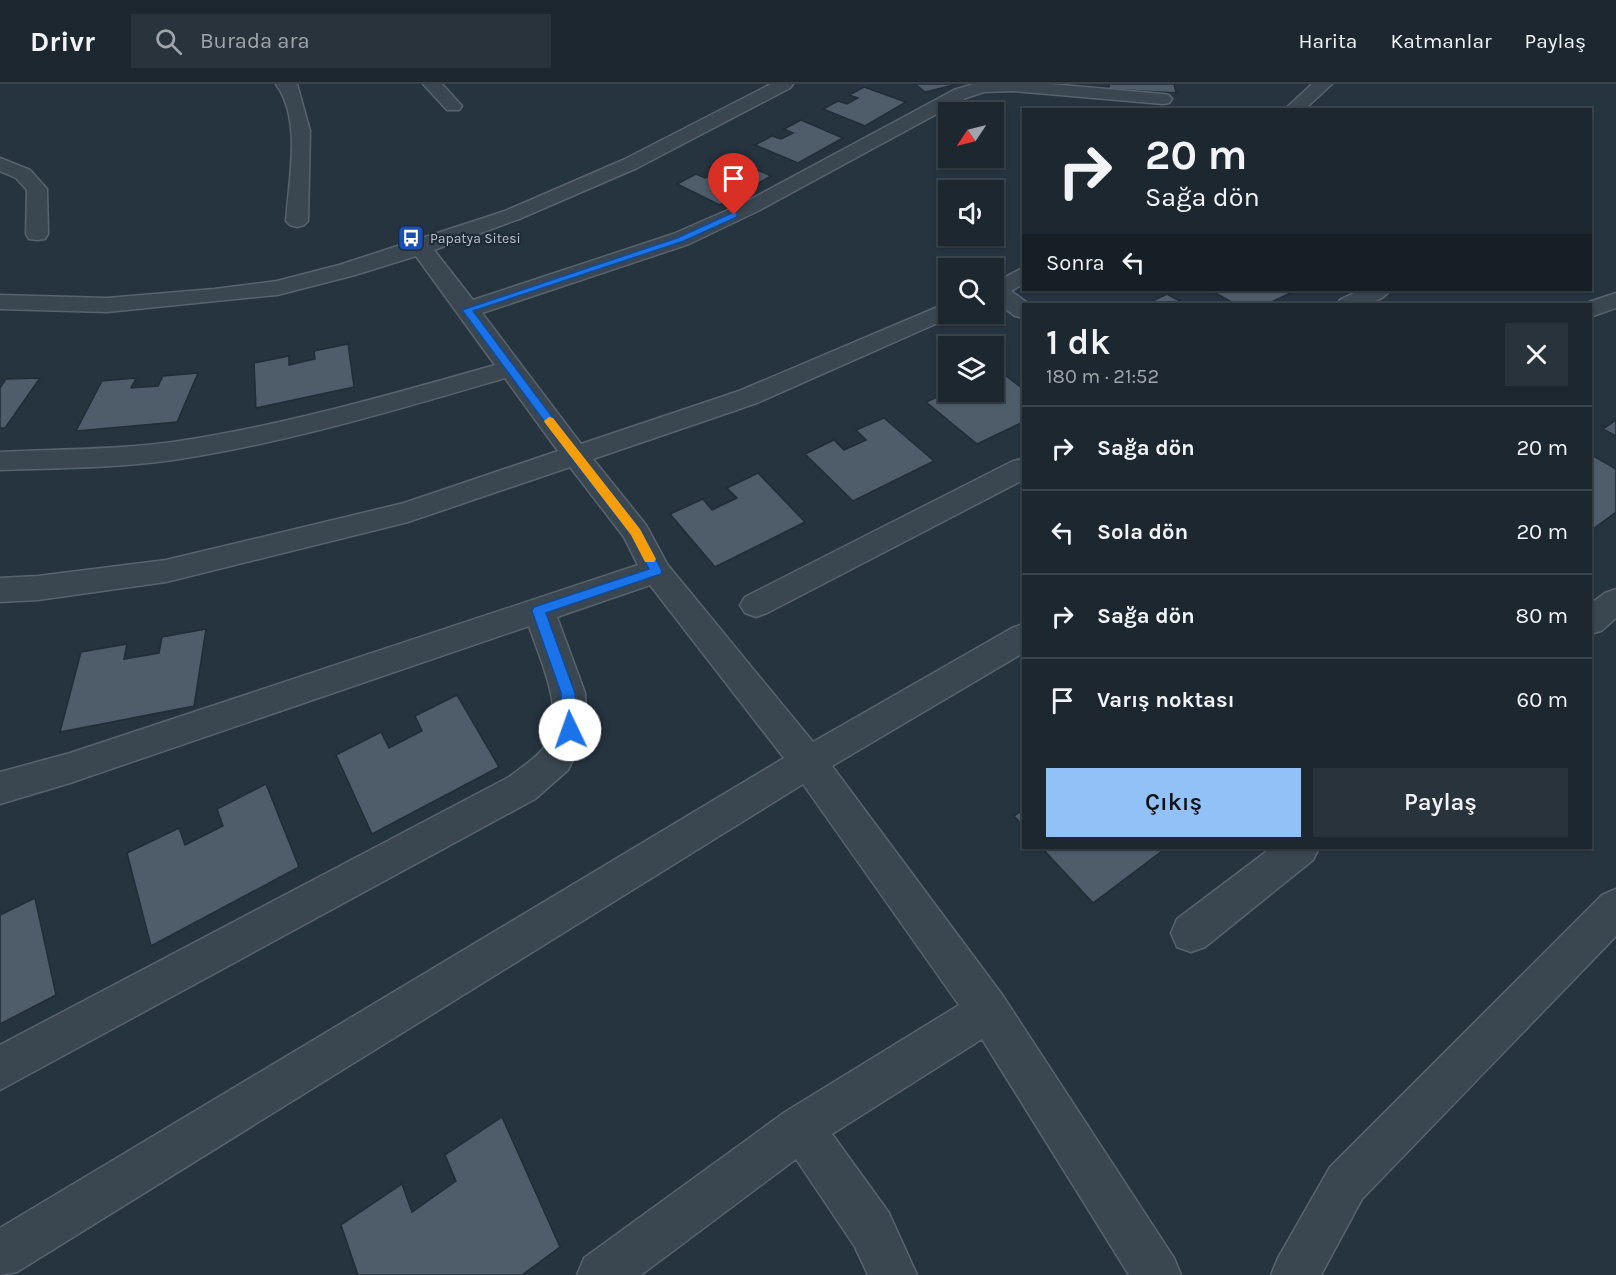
<!DOCTYPE html>
<html lang="tr">
<meta charset="utf-8">
<style>
:root{--surface:#1c2730;--page:#29333c;--text:#f1f3f6;--muted:#a0a5ab;--line:#3a444c;--accent:#91c1f6}
body{margin:0;font-family:Karla,sans-serif;background:var(--page);color:var(--text);height:100vh;display:flex;flex-direction:column;font-size:22px;white-space:nowrap}
*{box-sizing:border-box;margin:0}
p{font-size:20px;color:var(--muted)}
.icon{flex:none;width:33px;height:33px;fill:none;stroke:currentColor;stroke-width:2;stroke-linecap:round;stroke-linejoin:round}
.map{position:relative;flex:1;overflow:hidden}
.side{position:absolute;left:1022px;top:219px;width:570px;height:546px;display:flex;flex-direction:column;background:var(--surface);border-radius:0px;box-shadow:0 2px 4px #0004,0 0 0 2px var(--line)}
.side>*{flex:none}
.hud{position:absolute;left:1022px;top:24px;width:570px;height:183px;border-radius:0px;box-shadow:0 2px 4px #0004,0 0 0 2px var(--line);background:#1c2730;color:var(--text);overflow:hidden}
.needle{width:39px;rotate:235deg}
.fabs{position:absolute;left:938px;top:18px;display:grid;gap:12px}
.fabs a{display:grid;place-items:center;width:66px;height:66px;border-radius:0px;background:var(--surface);box-shadow:0 2px 4px #0004,0 0 0 2px var(--line);font-size:30px}
.pin{position:absolute;display:grid;place-items:center;width:51px;height:51px;color:#fff;margin:-62px -26px;border-radius:50% 50% 50% 0;rotate:-45deg;box-shadow:0 0 6px #0007}
.pin .icon{rotate:45deg}
.me{position:absolute;width:66px;margin:-33px;rotate:357deg;stroke-linejoin:round;filter:drop-shadow(0 0 4px #0008)}
.turn{display:flex;align-items:center;gap:21px;height:126px;padding:0 24px;font-size:27px}
.turn .icon{width:78px;height:78px;stroke-width:2.5}
.turn b{display:block;font-size:42px;line-height:51px}
.then{display:flex;align-items:center;height:57px;padding:0 24px;background:#0003;gap:12px;font-size:22px}
.round{display:grid;place-items:center;flex:none;width:63px;height:63px;border-radius:0px;background:var(--page)}
.overview{display:flex;align-items:center;justify-content:space-between;height:102px;padding:0 24px}
h1{font-size:36px;font-weight:600;line-height:45px}
.cta{display:flex;gap:12px;margin-top:auto;padding:12px 24px}
.cta a{flex:1;height:69px;border-radius:0px;background:var(--accent);color:#111;font-size:24px;font-weight:600;line-height:69px;text-align:center}
.cta a+a{background:var(--page);color:var(--text)}
ul{padding:0;list-style:none}
li{display:flex;align-items:center;gap:18px;height:84px;padding:0 24px;border-top:2px solid var(--line)}
li div{flex:1}
li b{display:block;font-size:22px}
li em{font-style:normal}
header{display:flex;align-items:center;gap:36px;box-sizing:border-box;height:84px;padding:0 30px;background:var(--surface);border-bottom:2px solid var(--line)}
header strong{font-size:28px}
nav{display:flex;gap:33px;margin-inline-start:auto;font-size:21px}
.search{width:420px;height:54px;background:var(--page);display:flex;align-items:center;gap:15px;box-sizing:border-box;padding:0 21px;border-radius:0px;color:var(--muted);font-size:22px}
.map>svg:first-child{display:block}
</style>
<header>
<strong>Drivr</strong>
<div class="search"><svg class="icon" aria-label="search" viewBox="0 0 24 24"><circle cx="10" cy="10" r="6"/><path d="M15 15l6 6"/></svg>Burada ara</div>
<nav><a>Harita</a><a>Katmanlar</a><a>Paylaş</a></nav>
</header>
<div class="map">
<svg width="1616" height="1191" viewBox="0 0 1616 1191">
<rect width="100%" height="100%" fill="#263440"/>
<g fill="#4f5d6b" stroke="#212d38" stroke-width="1.5">
<polygon points="915,0 958,0 925,8"/>
<polygon points="1109,0 1174,0 1176,9 1109,5"/>
<polygon points="864,3 906,18 865,42 823,25 838,17 847,20 858,14 849,11"/>
<polygon points="801,36 843,54 798,79 755,61 772,52 781,55 793,49 784,45"/>
<polygon points="728,73 771,92 720,121 677,100 696,90 705,94 719,87 710,83"/>
<polygon points="1210,206 1297,206 1267,220 1235,220"/>
<polygon points="1167,210 1185,220 1146,220"/>
<polygon points="348,260 354,303 256,324 254,279 289,272 289,281 315,275 314,267"/>
<polygon points="997,285 1023,305 1023,338 977,360 926,318 948,308 955,308 963,314 977,308 993,308 993,287"/>
<polygon points="198,289 177,338 76,347 102,297 136,294 131,304 158,302 163,292"/>
<polygon points="40,294 5,344 0,344 0,304 6,295"/>
<polygon points="884,334 934,377 853,417 805,370 834,356 844,366 866,356 856,346"/>
<polygon points="1616,336 1616,352 1603,345"/>
<polygon points="1590,370 1616,385 1616,428 1593,445 1590,443"/>
<polygon points="758,389 805,438 715,483 670,430 703,415 712,426 737,414 727,404"/>
<polygon points="206,545 194,622 60,648 81,568 127,560 124,575 159,569 162,553"/>
<polygon points="457,611 499,683 372,750 336,671 381,648 389,664 422,647 415,632"/>
<polygon points="266,700 299,783 151,862 127,769 179,744 185,761 223,742 217,725"/>
<polygon points="1023,726 1023,742 1014,732"/>
<polygon points="1042,764 1166,764 1093,819"/>
<polygon points="35,814 56,911 0,940 0,831"/>
<polygon points="502,1033 560,1163 522,1191 358,1191 341,1141 402,1100 412,1128 456,1097 445,1071"/>
</g>
<g fill="none" stroke-linecap="round" stroke-linejoin="round">
<defs>
<g id="minor">
<path d="M276,0h21l13,47 -2,90 -4,4 -7,2 -7,-2 -4,-4c3,-42 16,-101 -10,-137z"/>
<polygon points="423,0 442,0 462,22 459,26 447,26"/>
<path d="M771,0h22l-3,4 -153,80 -118,51 -85,31 39,50 200,-66 71,-31 210,-113 19,-6h78l112,10 6,1 3,4 -3,4 -6,1 -150,-13 -29,1 -18,6 -208,113 -69,33 -207,69 99,131 158,-53 201,-85 8,-2v10h10l-201,89 -164,56 53,66 21,39 146,178 199,-114 11,-4v29l-191,113 171,230 171,262 7,17h-52l-147,-236 -150,95 57,79 28,62h-49l-13,-28 -59,-88 -155,116h-64l7,-17 201,-146 174,-107 -156,-221 -786,488 -17,3v-47l784,-470 -134,-173 -93,32 28,76 2,38 -19,39 -33,29 -535,291v-45l509,-268c11,-9 28,-19 36,-31 22,-33 -5,-86 -16,-120l-459,157 -70,21v-32l70,-19 568,-188 -14,-28 -54,-70 -162,55 -242,60 -128,18 -38,2v-24l38,-2 128,-16 238,-57 154,-52 -53,-73c-109,32 -219,65 -332,82 -57,8 -115,8 -173,10v-18c57,-3 115,-2 173,-10 109,-16 216,-47 322,-77l-79,-109 -61,19 -78,20 -170,17 -107,-3v-14l107,3 107,-9 63,-8 62,-16 166,-54 118,-51z"/>
<polygon points="1312,0 1332,0 1304,26 1284,26"/>
<polygon points="0,74 30,86 47,105 48,150 45,155 37,156 29,155 26,150 27,106 16,94 0,87"/>
<polygon points="1023,184 1023,200 1011,207 1029,220 1023,220 1023,234 1015,232 993,216 993,199"/>
<path d="M1361,206h29c-11,16 -36,16 -53,14l4,-5z"/>
<polygon points="1616,209 1616,224 1590,233 1590,220 1583,220"/>
<polygon points="1023,375 1023,396 767,529 756,533 745,529 740,521 745,513 1013,377"/>
<polygon points="1616,505 1616,534 1601,547 1590,550 1590,520 1605,509"/>
<polygon points="1271,764 1319,764 1313,776 1205,863 1191,868 1177,863 1171,849 1177,835"/>
<polygon points="1616,805 1616,852 1362,1115 1321,1191 1271,1191 1278,1174 1330,1083 1602,811"/>
</g>
</defs>
<use href="#minor" stroke="#58636e" stroke-width="3"/>
<use href="#minor" fill="#3a4650" fill-rule="evenodd"/>
</g>
<polygon fill="#1a73e8" stroke="#114b97" stroke-width="1.5" points="734,128 737,129 737,133 684,157 473,227 580,370 640,445 662,487 661,490 546,529 575,609 577,646 575,651 565,651 563,646 561,609 532,527 534,523 649,485 631,451 572,375 462,226 677,154"/>
<polygon fill="#f59e0b" points="549,333 553,334 640,445 656,475 654,478 645,478 631,451 545,339 544,337"/>
<defs>
<symbol id="bus-square" viewBox="-11 -11 22 22"><rect x="-9" y="-9" width="18" height="18" rx="4" fill="#1a4fb4" stroke="#1f2b36"/><path d="M-5-6H5V4H4V6H2V4H-2V6H-4V4H-5ZM-3.5-4V0h7V-4ZM-3.5 1.2v1.5H-2V1.2ZM2 1.2v1.5H3.5V1.2Z" fill="#fff"/></symbol>
</defs>
<g fill-rule="evenodd">
<use href="#bus-square" x="396" y="139" width="30" height="30"/>
</g>
<g text-anchor="middle" dominant-baseline="central" stroke-width="4.5" stroke-linejoin="round" paint-order="stroke">
<g font-size="14" fill="#b7c0cb" stroke="#1f2b36" text-anchor="start">
<text x="430" y="154">Papatya Sitesi</text>
</g>
</g>
</svg>
<div class="fabs">
<a><svg class="needle" viewBox="-14 -14 28 28"><path d="M0-13l5 13h-10z" fill="#e53935"/><path d="M0 13l5-13h-10z" fill="#a0a5ab"/></svg></a>
<a><svg class="icon" aria-label="sound" viewBox="0 0 24 24"><path d="M4 9h4l5-4v14l-5-4H4zM17 9q2 3 0 6"/></svg></a>
<a><svg class="icon" aria-label="search" viewBox="0 0 24 24"><circle cx="10" cy="10" r="6"/><path d="M15 15l6 6"/></svg></a>
<a><svg class="icon" aria-label="layers" viewBox="0 0 24 24"><path d="M12 4l9 5-9 5-9-5zM3 14l9 5 9-5"/></svg></a>
</div>
<div class="pin" style="left:734px;top:131px;background:#d93025"><svg class="icon" aria-label="arrive" viewBox="0 0 24 24"><path d="M6 21V4h12l-3 4 3 4H6"/></svg></div>
<svg class="me" style="left:570px;top:646px" viewBox="-20 -20 40 40"><circle r="19" fill="#fff"/><path d="M0-13L10 11 0 6-10 11z" fill="#1a73e8"/></svg>
<div class="hud">
<div class="turn"><svg class="icon" aria-label="right" viewBox="0 0 24 24"><path d="M7 20v-9h11M14 6l5 5-5 5"/></svg><div><b>20 m</b>Sağa dön</div></div>
<div class="then">Sonra<svg class="icon" aria-label="left" viewBox="0 0 24 24"><path d="M17 20v-9H6M10 6l-5 5 5 5"/></svg></div>
</div>
<section class="side">
<div class="overview"><div><h1>1 dk</h1><p>180 m · 21:52</p></div><a class="round"><svg class="icon" aria-label="close" viewBox="0 0 24 24"><path d="M6 6l12 12M18 6L6 18"/></svg></a></div>
<ul>
<li><svg class="icon" aria-label="right" viewBox="0 0 24 24"><path d="M7 20v-9h11M14 6l5 5-5 5"/></svg><div><b>Sağa dön</b></div><em>20 m</em></li>
<li><svg class="icon" aria-label="left" viewBox="0 0 24 24"><path d="M17 20v-9H6M10 6l-5 5 5 5"/></svg><div><b>Sola dön</b></div><em>20 m</em></li>
<li><svg class="icon" aria-label="right" viewBox="0 0 24 24"><path d="M7 20v-9h11M14 6l5 5-5 5"/></svg><div><b>Sağa dön</b></div><em>80 m</em></li>
<li><svg class="icon" aria-label="arrive" viewBox="0 0 24 24"><path d="M6 21V4h12l-3 4 3 4H6"/></svg><div><b>Varış noktası</b></div><em>60 m</em></li>
</ul>
<div class="cta"><a>Çıkış</a><a>Paylaş</a></div>
</section>
</div>
